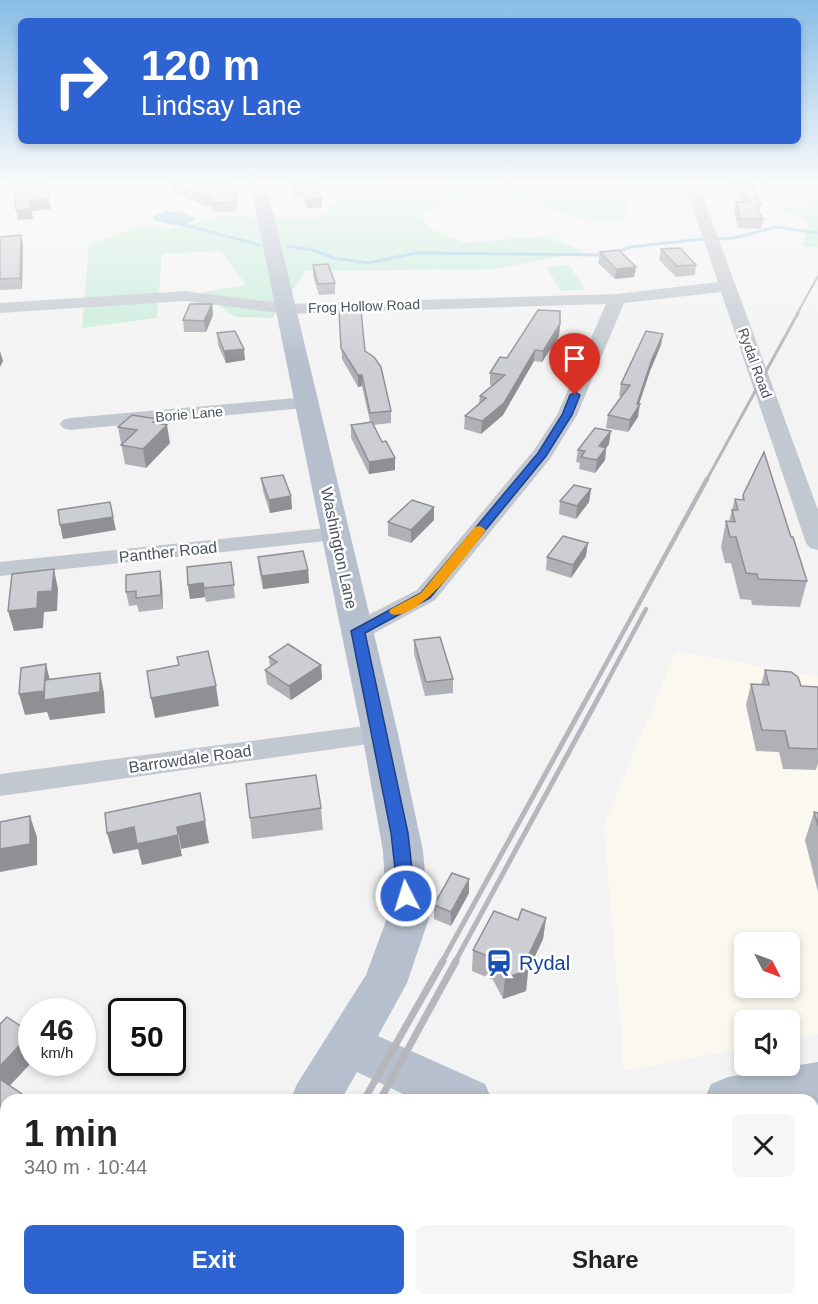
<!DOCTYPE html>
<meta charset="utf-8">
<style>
:root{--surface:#fff;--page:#f6f6f6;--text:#222;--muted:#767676;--accent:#2e63d2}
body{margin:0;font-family:Arial,sans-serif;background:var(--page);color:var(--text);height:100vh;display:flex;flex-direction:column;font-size:22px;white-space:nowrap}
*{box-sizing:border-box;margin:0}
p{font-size:20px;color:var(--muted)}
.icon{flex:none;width:33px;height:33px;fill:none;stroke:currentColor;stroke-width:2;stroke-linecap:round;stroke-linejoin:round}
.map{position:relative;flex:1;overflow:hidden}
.drawer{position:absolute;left:0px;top:1094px;width:819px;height:212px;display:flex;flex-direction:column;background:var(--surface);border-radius:18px 18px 0 0;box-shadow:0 3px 9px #0003}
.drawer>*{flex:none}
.top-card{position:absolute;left:18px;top:18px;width:783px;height:126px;border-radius:9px;box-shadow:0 3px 9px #0003;background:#2e63d2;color:#fff;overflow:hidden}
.needle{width:39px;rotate:132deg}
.fabs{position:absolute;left:734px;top:932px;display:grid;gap:12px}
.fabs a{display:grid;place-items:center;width:66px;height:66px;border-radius:9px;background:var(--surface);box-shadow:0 3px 9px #0003;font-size:30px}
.speed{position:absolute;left:18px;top:998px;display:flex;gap:12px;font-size:30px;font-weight:700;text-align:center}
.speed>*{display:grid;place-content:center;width:78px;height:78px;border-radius:50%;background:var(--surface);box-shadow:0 3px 9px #0003;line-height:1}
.speed small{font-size:15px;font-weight:400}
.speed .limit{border:3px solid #111;border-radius:9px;background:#fff;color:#111}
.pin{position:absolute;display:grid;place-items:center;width:51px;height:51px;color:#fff;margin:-62px -26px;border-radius:50% 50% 50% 0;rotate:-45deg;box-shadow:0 0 6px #0007}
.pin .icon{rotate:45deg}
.me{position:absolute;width:66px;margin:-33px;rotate:355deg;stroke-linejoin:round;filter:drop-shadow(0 0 4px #0008)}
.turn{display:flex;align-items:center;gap:21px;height:126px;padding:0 24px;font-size:27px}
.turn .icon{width:78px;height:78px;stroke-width:2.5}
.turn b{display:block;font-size:42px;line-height:51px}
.round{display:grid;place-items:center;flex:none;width:63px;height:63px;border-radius:9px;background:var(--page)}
.summary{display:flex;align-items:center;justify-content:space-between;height:102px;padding:0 24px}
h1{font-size:36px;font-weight:700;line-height:45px}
.action{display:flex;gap:12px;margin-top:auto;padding:12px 24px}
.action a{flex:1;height:69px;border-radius:9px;background:var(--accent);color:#fff;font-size:24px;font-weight:700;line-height:69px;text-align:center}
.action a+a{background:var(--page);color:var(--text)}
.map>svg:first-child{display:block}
</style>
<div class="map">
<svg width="818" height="1304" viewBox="0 0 818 1304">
<rect width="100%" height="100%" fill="#f4f3f3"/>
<path fill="#fbf9ef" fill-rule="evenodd" d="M676,651l142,26v357l-29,5v-19h-45v28l-120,23 -20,-246zM744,942h45v45h-45z"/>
<g fill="#c7ecda">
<polygon points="569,183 627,183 626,219 576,218 529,201 520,202 491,190"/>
<polygon points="430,187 466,193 420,215 431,229 464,243 547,236 585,252 493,269 306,271 272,318 235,317 202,292 246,285 221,251 162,254 157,318 82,328 89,244 147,224 168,230 221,216 321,218 343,194"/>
<polygon points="818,194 818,248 803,246 808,223 794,214 782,212 781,208 810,206 799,195"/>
<polygon points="569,265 585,289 561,291 546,267"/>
<polygon points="818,1150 818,1304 546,1304 545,1299 813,1299 813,1151"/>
</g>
<path fill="#99cbe4" d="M167,211l17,2 11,6c-12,10 -28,6 -41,1l-1,-4z"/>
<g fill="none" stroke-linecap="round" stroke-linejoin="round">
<g stroke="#99cbe4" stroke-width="3">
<polyline points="173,222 260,245"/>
<polyline points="719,239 734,238 776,227 818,233"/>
<polyline points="287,246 312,250 334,258 368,263 416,253 606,255"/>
<polyline points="615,253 630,247 703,239"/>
</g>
<g fill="#c2c8cf" fill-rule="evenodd">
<polygon points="684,183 698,183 818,510 818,550 810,548 806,543 721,292 624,303 577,415 550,459 435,600 367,637 358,639 349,637 345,631 349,625 417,590 534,450 557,415 606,304 287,314 185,301 0,313 0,303 185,291 287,304 617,294 718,282"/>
<polygon points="308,397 315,399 318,403 315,407 70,430 63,428 60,424 63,420 70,418"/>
<polygon points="336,527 344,529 348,534 344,539 0,576 0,562"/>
<polygon points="380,724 390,727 395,734 390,741 0,796 0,774"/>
<polygon points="494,1299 540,1299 541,1304 495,1304"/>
</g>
<g fill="#b5bfcd" fill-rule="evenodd">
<polygon points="250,183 266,183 398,734 423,851 429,918 407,983 378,1036 485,1084 492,1100 416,1100 357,1072 341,1100 290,1100 297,1084 366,975 387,918 383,851 362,734"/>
<polygon points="818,1062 818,1106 813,1107 813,1100 704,1100 711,1084 728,1077"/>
<polygon points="6,1206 6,1260 0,1262 0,1208"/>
</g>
<polyline stroke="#b5b7bc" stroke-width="2" points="797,314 818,276"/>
<polyline stroke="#b5b7bc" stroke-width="3" points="706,481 798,313"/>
<g stroke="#b5b7bc" stroke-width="4.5">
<polyline points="590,693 707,479"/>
<polyline points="601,693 646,609"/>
</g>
<g stroke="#b5b7bc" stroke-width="5">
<polyline points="442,962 591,691"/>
<polyline points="455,962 602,691"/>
</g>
<g stroke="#b5b7bc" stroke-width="7">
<polyline points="364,1100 443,961"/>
<polyline points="380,1100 456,961"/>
<polyline points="249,1304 252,1299"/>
<polyline points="270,1304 273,1299"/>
</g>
</g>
<g fill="#b0b1b6">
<polygon points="171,183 236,187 237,196 236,211 212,212 212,206 207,206 172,192"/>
<polygon points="731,183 752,183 761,205 759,212 763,219 761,229 738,228 734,211 736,202 742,202"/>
<polygon points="313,184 322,198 322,207 307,208 302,196 293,197 293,188"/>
<polygon points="21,235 23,245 22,289 0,290 0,237"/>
<polygon points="661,249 696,265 695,275 676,277 659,260"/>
<polygon points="600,252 636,267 634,277 615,279 598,263"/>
<polygon points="313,265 335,283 335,294 319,295 313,276"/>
<polygon points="212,304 213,315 206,332 184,332 183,320"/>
<polygon points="339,311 365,351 391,411 391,423 373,425 395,470 369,474 351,438 351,425 370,422 362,386 358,387 342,359"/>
<polygon points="560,324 559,336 542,362 534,361 503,415 481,434 464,429 465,416 479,404 480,396 493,385 490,385 490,373 507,358"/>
<polygon points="217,333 245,360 226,363 218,345"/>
<polygon points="663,334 661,345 650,371 639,404 638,417 628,432 606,428 608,415 622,396 619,396 621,384"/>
<polygon points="157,423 170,443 146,468 125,464 118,427"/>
<polygon points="609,444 606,448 605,460 595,473 579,469 580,463 576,462 578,450"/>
<polygon points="261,478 291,496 292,509 270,513 263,491"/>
<polygon points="591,489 589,502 576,519 559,514 560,501"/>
<polygon points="743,495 791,537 807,581 800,607 752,605 751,600 740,599 731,563 725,563 721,547 726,521 729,521 735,499 742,500"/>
<polygon points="434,520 411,543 388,536 388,522"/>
<polygon points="586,556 571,578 546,570 547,557"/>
<polygon points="258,557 308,570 309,583 263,589 259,570"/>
<polygon points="231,562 235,598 206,602 205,597 190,599 188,585"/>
<polygon points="160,571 162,585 163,609 139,612 137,605 129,606 126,592"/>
<polygon points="414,640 453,679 453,693 425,696 414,653"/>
<polygon points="269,657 321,665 322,679 291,700 267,684 265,670 270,667"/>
<polygon points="765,670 801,686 818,687 818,763 816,770 783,769 779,752 756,751 746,705 751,684 761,685"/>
<polygon points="321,808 323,830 252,839 250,818"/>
<polygon points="814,812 818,813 818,892 805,840"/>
<polygon points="469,893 451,926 434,919 434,905"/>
<polygon points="546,918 543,939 528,971 526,991 503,999 493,980 472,971 473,950 518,920"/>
<polygon points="0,1024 10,1085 6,1100 6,1140 0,1136"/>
</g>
<g fill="#909094">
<polygon points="47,183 51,209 32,211 33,219 18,220 16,210 30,201"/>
<polygon points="236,187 237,196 236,211 235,202"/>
<polygon points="322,198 322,207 307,208 306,200"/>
<polygon points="21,235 23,245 22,289 20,278"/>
<polygon points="636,267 634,277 615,279 616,269"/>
<polygon points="212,304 213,315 206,332 204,321"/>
<polygon points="560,324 559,336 542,362 543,351"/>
<polygon points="663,334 661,345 650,371 638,407 640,404 638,417 628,432 630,420 652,359"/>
<polygon points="244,349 245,360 226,363 224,351"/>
<polygon points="535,350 534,361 503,415 481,434 482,421"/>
<polygon points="0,351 3,361 0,367"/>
<polygon points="358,375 362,375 362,386 358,387"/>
<polygon points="157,419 159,433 167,425 170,443 146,468 143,449 153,422"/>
<polygon points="611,431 609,444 598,459 599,446"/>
<polygon points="606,448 605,460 595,473 597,460"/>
<polygon points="395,458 395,470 369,474 369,462"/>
<polygon points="591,489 589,502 576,519 577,506"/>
<polygon points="291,496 292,509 270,513 269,500"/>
<polygon points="434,507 434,520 411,543 411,530"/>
<polygon points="113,517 116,530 63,539 60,525"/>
<polygon points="588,543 586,556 571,578 573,565"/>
<polygon points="54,569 58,589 57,611 44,612 43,628 14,631 8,611 38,592"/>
<polygon points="308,570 309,583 263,589 262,576"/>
<polygon points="160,571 162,585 163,609 161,595"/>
<polygon points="203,583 205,597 190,599 188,585"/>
<polygon points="46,664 51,685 100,673 104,693 105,713 50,720 47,712 25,715 19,694"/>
<polygon points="321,665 322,679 291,700 289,686"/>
<polygon points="216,686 219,706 155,718 151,698"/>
<polygon points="30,816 37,837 37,865 0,872 0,876 0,849"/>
<polygon points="205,821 209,843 181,849 177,827"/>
<polygon points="134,827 178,835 182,856 142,865 138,849 113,854 107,833"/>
<polygon points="469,879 469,893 451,926 451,912"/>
<polygon points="546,918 543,939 528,971 526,991 503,999 505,978 525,963"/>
<polygon points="31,1033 32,1062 2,1094 0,1090 0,1066"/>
</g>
<g fill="#cdced4" stroke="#909094" stroke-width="1.5">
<polygon points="13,183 46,183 49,199 30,201 31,209 16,210"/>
<polygon points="171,183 226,183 236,187 235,202 212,203 212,197 206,197"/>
<polygon points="293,183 313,183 313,184 316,184 322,198 306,200 301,188 293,188"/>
<polygon points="737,183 752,183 761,205 756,207 763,219 740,219 736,202 749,202"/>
<polygon points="21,235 20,278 0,279 0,237"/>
<polygon points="680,248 696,265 677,266 661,249"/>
<polygon points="619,250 636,267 616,269 600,252"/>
<polygon points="328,264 335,283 318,284 313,265"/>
<polygon points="190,304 212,304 204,321 183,320"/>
<polygon points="361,310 365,351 374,357 381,367 391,411 370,413 362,375 358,375 341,348 339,311"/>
<polygon points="538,310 560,311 560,324 543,351 535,350 504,403 482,421 465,416 486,398 480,396 505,375 490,373 500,357 507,358"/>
<polygon points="235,331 244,349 224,351 217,333"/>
<polygon points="646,331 663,334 652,359 637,404 640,404 630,420 608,415 630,385 621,384"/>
<polygon points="132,415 157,419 153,422 167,425 143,449 121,445 137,430 118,427"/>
<polygon points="372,422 382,442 386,441 395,458 369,462 351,425"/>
<polygon points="595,428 611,431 599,446 606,448 597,460 581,457 585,451 578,450"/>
<polygon points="764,452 791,537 793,537 807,581 758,579 757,574 746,573 736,537 730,537 726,521 735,522 732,510 738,510 735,499 744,500 743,495"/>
<polygon points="283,475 291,496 269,500 261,478"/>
<polygon points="574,485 591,489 577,506 560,501"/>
<polygon points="412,500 434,507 411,530 388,522"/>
<polygon points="110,502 113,517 60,525 58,510"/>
<polygon points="563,536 588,543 573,565 547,557"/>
<polygon points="303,551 308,570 262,576 258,557"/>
<polygon points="231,562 234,585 204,588 203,583 188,585 187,567"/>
<polygon points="54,569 52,591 38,592 37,608 8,611 12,574"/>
<polygon points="160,571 161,595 136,598 136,591 126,592 126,575"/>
<polygon points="440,637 453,679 426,682 414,640"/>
<polygon points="288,644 321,665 289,686 265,670 277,662 269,657"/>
<polygon points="208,651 216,686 151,698 147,671 179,665 177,657"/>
<polygon points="46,664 44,691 19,694 21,668"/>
<polygon points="765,670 791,672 798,677 801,686 818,687 818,749 789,748 785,731 762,730 751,684 769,685"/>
<polygon points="100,673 100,692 44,700 45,680"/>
<polygon points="316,775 321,808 250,818 246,784"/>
<polygon points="200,793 205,821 177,827 178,835 137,844 134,827 107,833 105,813"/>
<polygon points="814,812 818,813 818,826"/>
<polygon points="30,816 30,844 0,849 0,822"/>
<polygon points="452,873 469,879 451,912 434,905"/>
<polygon points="522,909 546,918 525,963 528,970 505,978 495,959 473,950 494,911 518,920"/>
<polygon points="7,1017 31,1033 0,1066 0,1024"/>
<polygon points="0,1079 31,1100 6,1100 6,1127 0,1123"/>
</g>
<linearGradient id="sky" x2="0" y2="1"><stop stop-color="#88bde6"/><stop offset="0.5" stop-color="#fafafa"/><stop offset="1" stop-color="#fafafa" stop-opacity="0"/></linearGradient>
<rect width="818" height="365" fill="url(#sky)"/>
<polygon fill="#2e63d2" stroke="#1e4088" stroke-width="1.5" points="575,392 580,395 572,415 546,456 430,598 365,633 408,833 415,896 412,901 406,903 400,901 398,896 391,833 351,631 421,593 538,453 562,415 570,395"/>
<path fill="#f59e0b" d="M480,526l6,4c-16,21 -67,92 -95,84l-2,-3 2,-2 30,-16 54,-66z"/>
<defs>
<symbol id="station-bare" viewBox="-9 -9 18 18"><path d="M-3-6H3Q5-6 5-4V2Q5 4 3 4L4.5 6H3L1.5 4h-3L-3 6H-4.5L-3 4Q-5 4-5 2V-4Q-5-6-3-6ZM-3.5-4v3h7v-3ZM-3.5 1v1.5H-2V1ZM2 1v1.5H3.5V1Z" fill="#1a4fb4" stroke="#fff" stroke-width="2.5" paint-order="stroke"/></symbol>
</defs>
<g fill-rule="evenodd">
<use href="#station-bare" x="480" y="944" width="38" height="38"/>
</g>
<g text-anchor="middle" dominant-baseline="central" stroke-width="5" stroke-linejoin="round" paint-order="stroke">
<g font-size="14" fill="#4c535e" stroke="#fff">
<text transform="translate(364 306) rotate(-2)">Frog Hollow Road</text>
<text transform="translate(755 363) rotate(70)">Rydal Road</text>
<text transform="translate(189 414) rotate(-5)">Borie Lane</text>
</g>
<g font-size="16" fill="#4c535e" stroke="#fff">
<text transform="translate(339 548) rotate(78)">Washington Lane</text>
<text transform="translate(168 552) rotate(-6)">Panther Road</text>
<text transform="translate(190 759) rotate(-8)">Barrowdale Road</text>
</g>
<g font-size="20" fill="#164399" stroke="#fff" text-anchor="start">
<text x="519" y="963">Rydal</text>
</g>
</g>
</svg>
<div class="fabs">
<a><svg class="needle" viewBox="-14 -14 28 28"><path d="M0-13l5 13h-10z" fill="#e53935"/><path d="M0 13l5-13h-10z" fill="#767676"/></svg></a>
<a><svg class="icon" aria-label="sound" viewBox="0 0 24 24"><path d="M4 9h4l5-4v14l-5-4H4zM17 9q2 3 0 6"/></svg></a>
</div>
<div class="speed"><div>46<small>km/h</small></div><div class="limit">50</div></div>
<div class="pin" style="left:575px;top:395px;background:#d93025"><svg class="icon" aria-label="arrive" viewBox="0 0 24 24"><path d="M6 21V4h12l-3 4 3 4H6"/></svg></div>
<svg class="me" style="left:406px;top:896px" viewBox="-20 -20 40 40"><circle r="17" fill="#2e63d2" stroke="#fff" stroke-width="3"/><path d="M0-11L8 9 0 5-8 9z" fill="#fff"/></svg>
<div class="top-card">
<div class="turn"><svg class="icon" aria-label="right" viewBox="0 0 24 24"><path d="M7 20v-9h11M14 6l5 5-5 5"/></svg><div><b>120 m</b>Lindsay Lane</div></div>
</div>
<section class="drawer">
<div class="summary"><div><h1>1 min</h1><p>340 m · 10:44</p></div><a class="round"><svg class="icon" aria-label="close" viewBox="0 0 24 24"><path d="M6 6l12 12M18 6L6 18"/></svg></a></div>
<div class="action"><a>Exit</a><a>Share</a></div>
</section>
</div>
